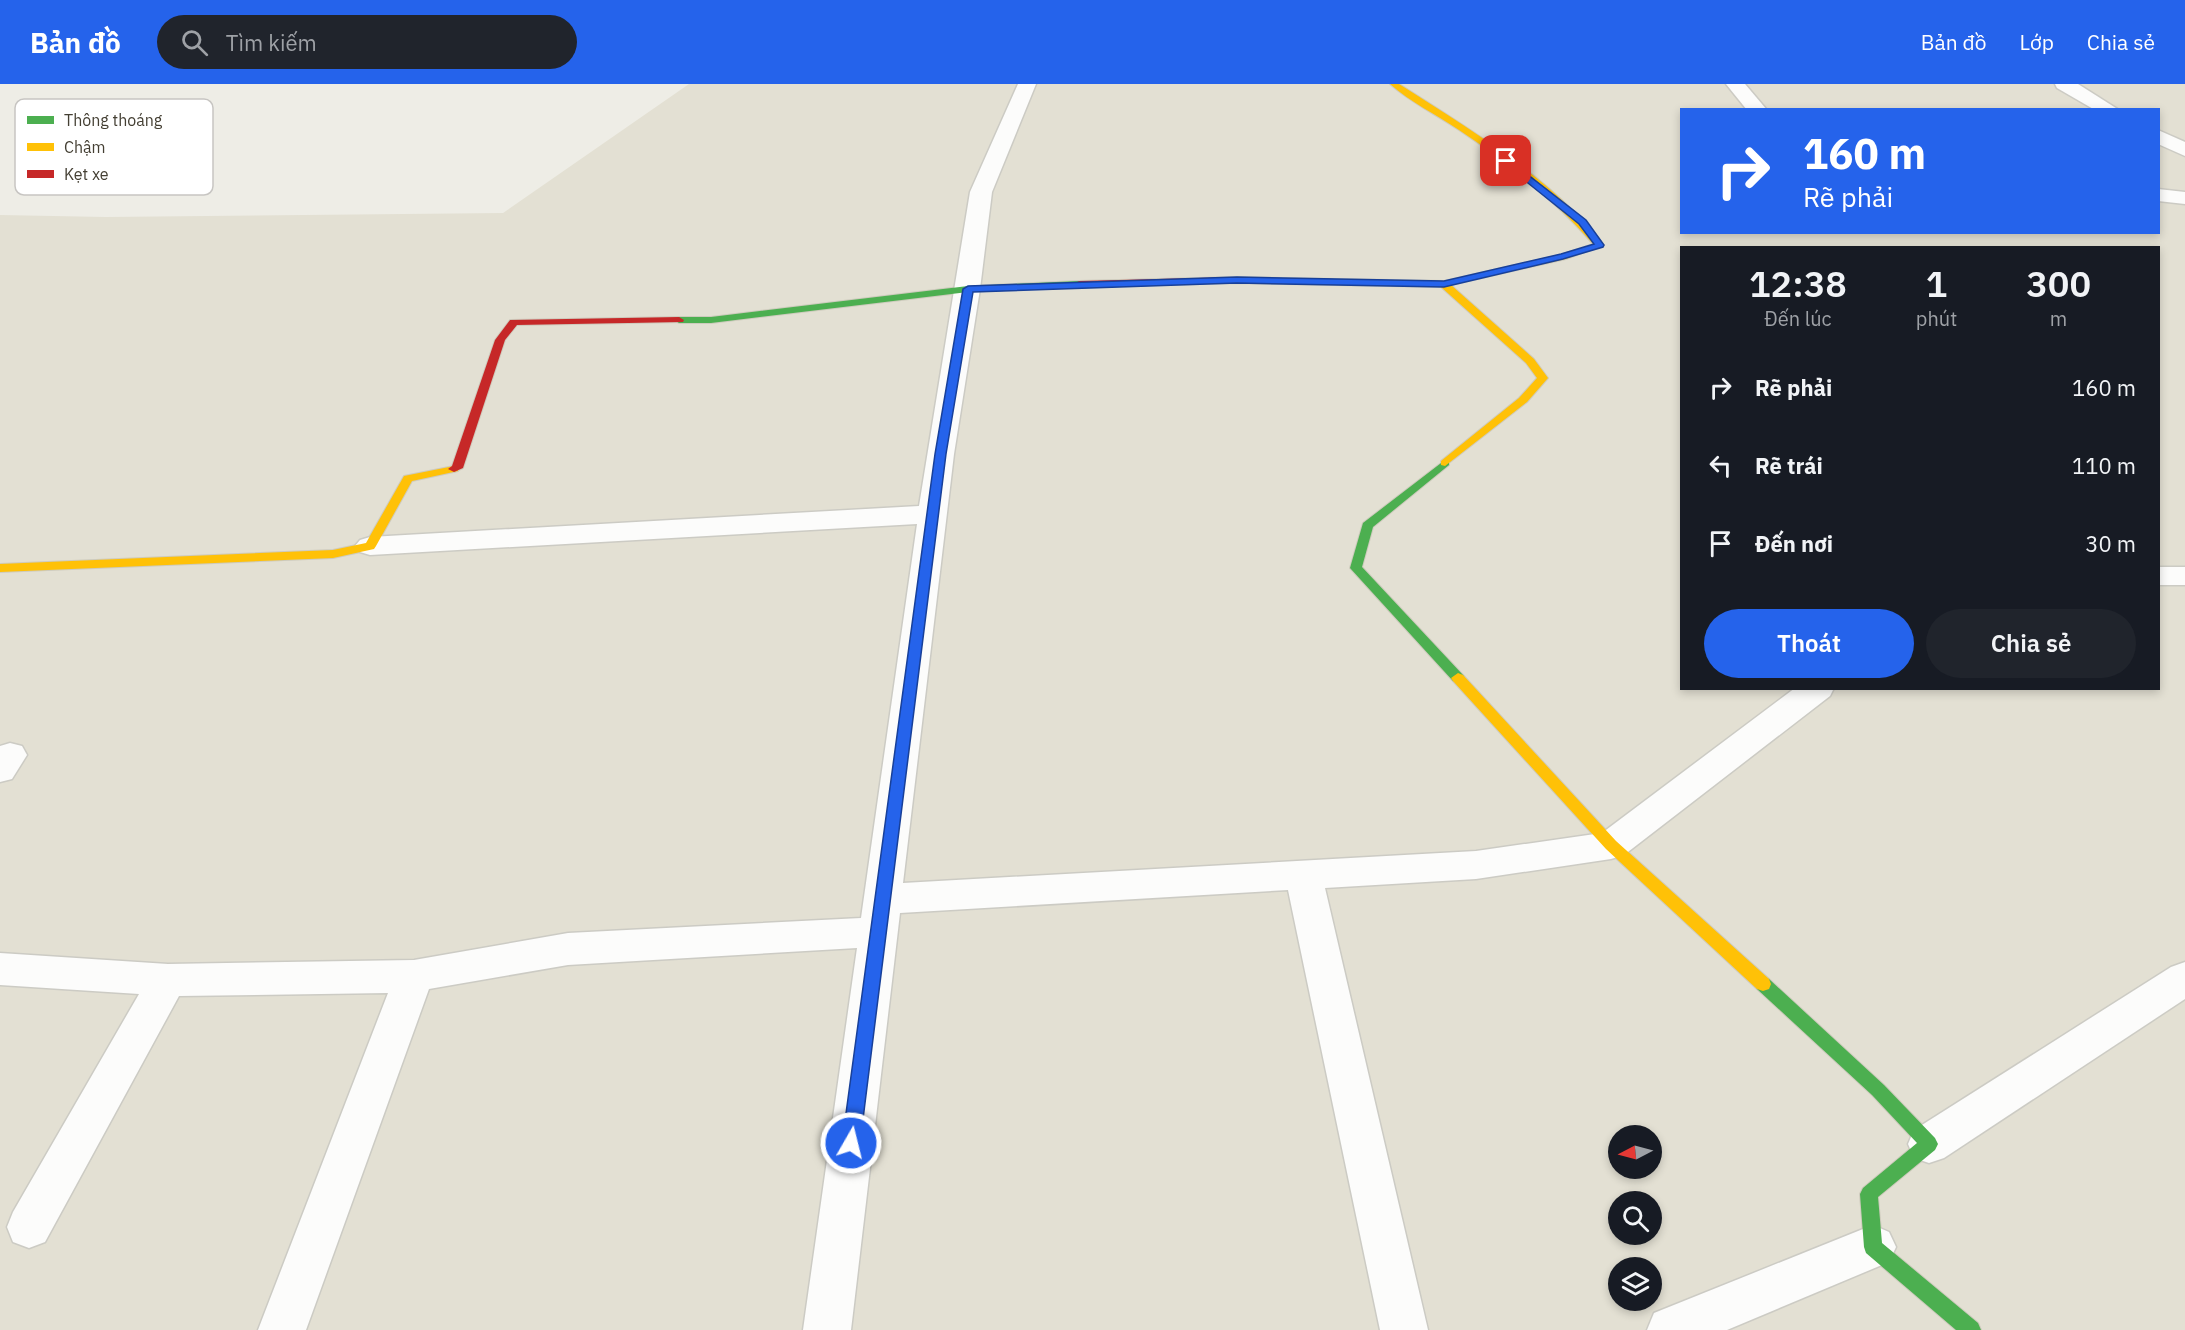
<!DOCTYPE html>
<html lang="vi">
<meta charset="utf-8">
<style>
:root{--surface:#171b24;--page:#20242c;--text:#f1f3f6;--muted:#9ea1a6;--accent:#2563eb}
body{margin:0;font-family:"IBM Plex Sans",sans-serif;background:var(--page);color:var(--text);height:100vh;display:flex;flex-direction:column;font-size:22px;white-space:nowrap}
*{box-sizing:border-box;margin:0}
p{font-size:20px;color:var(--muted)}
.icon{flex:none;width:33px;height:33px;fill:none;stroke:currentColor;stroke-width:2;stroke-linecap:round;stroke-linejoin:round}
.map{position:relative;flex:1;overflow:hidden}
.sheet{position:absolute;left:1680px;top:162px;width:480px;height:444px;display:flex;flex-direction:column;background:var(--surface);border-radius:0px;box-shadow:0 3px 9px #0003}
.sheet>*{flex:none}
.banner{position:absolute;left:1680px;top:24px;width:480px;height:126px;border-radius:0px;box-shadow:0 3px 9px #0003;background:#2563eb;color:#fff;overflow:hidden}
.needle{width:39px;rotate:264deg}
.buttons{position:absolute;left:1608px;top:1041px;display:grid;gap:12px}
.buttons a{display:grid;place-items:center;width:54px;height:54px;border-radius:50%;background:var(--surface);box-shadow:0 3px 9px #0003;font-size:30px}
.pin{position:absolute;display:grid;place-items:center;width:51px;height:51px;color:#fff;margin:-26px;border-radius:12px;box-shadow:0 3px 9px #0006}
.me{position:absolute;width:66px;margin:-33px;rotate:8deg;stroke-linejoin:round;filter:drop-shadow(0 0 4px #0008)}
.turn{display:flex;align-items:center;gap:21px;height:126px;padding:0 24px;font-size:27px}
.turn .icon{width:78px;height:78px;stroke-width:2.5}
.turn b{display:block;font-size:42px;line-height:51px}
.eta{display:flex;justify-content:space-evenly;align-items:center;height:102px;text-align:center}
.eta b{font-size:36px;font-weight:600;line-height:42px}
.action{display:flex;gap:12px;margin-top:auto;padding:12px 24px}
.action a{flex:1;height:69px;border-radius:36px;background:var(--accent);color:#fff;font-size:24px;font-weight:600;line-height:69px;text-align:center}
.action a+a{background:var(--page);color:var(--text)}
ul{padding:0;list-style:none}
li{display:flex;align-items:center;gap:18px;height:78px;padding:0 24px}
li div{flex:1}
li b{display:block;font-size:22px}
li em{font-style:normal}
header{display:flex;align-items:center;gap:36px;box-sizing:border-box;height:84px;padding:0 30px;background:var(--accent);color:#fff}
header strong{font-size:28px}
nav{display:flex;gap:33px;margin-inline-start:auto;font-size:21px}
.search{width:420px;height:54px;background:var(--page);display:flex;align-items:center;gap:15px;box-sizing:border-box;padding:0 21px;border-radius:33px;color:var(--muted);font-size:22px}
.map>svg:first-child{display:block}
</style>
<header>
<strong>Bản đồ</strong>
<div class="search"><svg class="icon" aria-label="search" viewBox="0 0 24 24"><circle cx="10" cy="10" r="6"/><path d="M15 15l6 6"/></svg>Tìm kiếm</div>
<nav><a>Bản đồ</a><a>Lớp</a><a>Chia sẻ</a></nav>
</header>
<div class="map">
<svg width="2185" height="1246" viewBox="0 0 2185 1246">
<rect width="100%" height="100%" fill="#eeede6"/>
<path fill="#e3e0d3" fill-rule="evenodd" d="M689,0h1496v1246h-2185v-1115l106,2 397,-4zM1682,26h476v122h-476zM1682,164h476v440h-476zM1618,1052h34v32h-34zM1618,1118h34v32h-34zM1618,1184h34v32h-34z"/>
<g fill="none" stroke-linecap="round" stroke-linejoin="round">
<defs>
<g id="street">
<polygon points="1018,0 1036,0 992,108 980,205 954,370 903,799 1476,767 1602,749 1795,604 1834,604 1830,612 1624,771 1611,775 1476,795 1325,804 1428,1246 1380,1246 1288,806 900,829 851,1246 803,1246 857,864 568,881 429,905 306,1246 258,1246 388,909 179,912 45,1158 29,1164 13,1158 7,1143 13,1128 139,910 0,901 0,869 168,880 414,876 568,849 861,834 917,440 370,471 360,468 355,462 360,456 370,453 919,422 970,108"/>
<polygon points="1726,0 1745,0 1767,26 1747,26"/>
<polygon points="2055,0 2078,0 2119,26 2095,26 2057,4"/>
<polygon points="2158,46 2185,58 2185,72 2158,60"/>
<polygon points="2158,105 2185,108 2185,120 2158,117"/>
<rect x="2158" y="483" width="27" height="18"/>
<polygon points="10,659 22,662 27,671 12,695 0,698 0,662"/>
<polygon points="2185,878 2185,915 1944,1074 1929,1079 1914,1074 1908,1060 1914,1046 2171,883"/>
<polygon points="1873,1141 1889,1148 1896,1163 1889,1178 1727,1246 1647,1246 1654,1229"/>
</g>
<g id="fast">
<polygon points="1079,197 1082,198 1082,202 968,208 711,239 679,239 674,236 679,233 711,233 968,202"/>
<polygon points="1445,376 1449,377 1449,381 1373,443 1362,483 1463,591 1465,594 1458,599 1453,597 1350,484 1363,439"/>
<polygon points="1763,893 1769,895 1884,1001 1935,1054 1938,1060 1935,1066 1878,1113 1882,1159 1978,1239 1981,1246 1956,1246 1866,1169 1864,1163 1860,1110 1863,1104 1917,1059 1872,1011 1757,905 1755,900 1757,895"/>
</g>
<g id="slow">
<path d="M1390,0h9c72,46 151,93 205,161l-38,14 -115,26 83,74 14,19 -21,24 -82,64 -4,-1v-4l78,-63 18,-20 -11,-15 -85,-76 -106,-2 -5,-3 5,-3 109,2 116,-26 33,-11c-39,-45 -85,-81 -134,-114 -22,-15 -49,-28 -69,-46z"/>
<polygon points="454,382 458,383 458,387 412,397 376,462 374,465 333,474 0,488 0,480 333,466 366,459 404,392"/>
<polygon points="1458,589 1463,591 1616,757 1769,895 1771,900 1769,905 1763,907 1757,905 1606,765 1453,597 1451,594"/>
</g>
<g id="jam">
<polygon points="1237,193 1335,195 1340,198 1335,201 1237,199 1079,203 1074,200 1079,197"/>
<polygon points="679,233 684,236 683,238 517,241 505,256 463,384 454,388 448,385 452,382 495,256 510,236"/>
</g>
</defs>
<use href="#street" stroke="#cccbc4" stroke-width="3"/>
<use href="#fast" stroke="#cecbbd" stroke-width="2"/>
<use href="#slow" stroke="#cecbbd" stroke-width="2"/>
<use href="#jam" stroke="#cecbbd" stroke-width="2"/>
<use href="#street" fill="#fcfcfb" fill-rule="evenodd"/>
<use href="#fast" fill="#4caf50" fill-rule="evenodd"/>
<use href="#slow" fill="#ffc107" fill-rule="evenodd"/>
<use href="#jam" fill="#c62828" fill-rule="evenodd"/>
</g>
<polygon fill="#2563eb" stroke="#184099" stroke-width="1.5" points="1503,76 1509,76 1586,136 1604,161 1603,163 1563,175 1444,203 1237,199 973,208 946,370 860,1059 858,1064 851,1067 845,1064 842,1059 935,370 963,205 968,202 1237,193 1444,197 1561,170 1594,160 1579,140 1503,79"/>
<rect x="15" y="15" width="198" height="96" rx="9" fill="#fff" stroke="#c7c5c2" stroke-width="1.5"/>
<rect x="27" y="32" width="27" height="8" fill="#4caf50"/>
<rect x="27" y="59" width="27" height="8" fill="#ffc107"/>
<rect x="27" y="86" width="27" height="8" fill="#c62828"/>
<g font-size="16" fill="#443f33">
<text x="64" y="42">Thông thoáng</text>
<text x="64" y="69">Chậm</text>
<text x="64" y="96">Kẹt xe</text>
</g>
</svg>
<div class="buttons">
<a><svg class="needle" viewBox="-14 -14 28 28"><path d="M0-13l5 13h-10z" fill="#e53935"/><path d="M0 13l5-13h-10z" fill="#9ea1a6"/></svg></a>
<a><svg class="icon" aria-label="search" viewBox="0 0 24 24"><circle cx="10" cy="10" r="6"/><path d="M15 15l6 6"/></svg></a>
<a><svg class="icon" aria-label="layers" viewBox="0 0 24 24"><path d="M12 4l9 5-9 5-9-5zM3 14l9 5 9-5"/></svg></a>
</div>
<div class="pin" style="left:1506px;top:77px;background:#d93025"><svg class="icon" aria-label="arrive" viewBox="0 0 24 24"><path d="M6 21V4h12l-3 4 3 4H6"/></svg></div>
<svg class="me" style="left:851px;top:1059px" viewBox="-20 -20 40 40"><circle r="17" fill="#2563eb" stroke="#fff" stroke-width="3"/><path d="M0-11L8 9 0 5-8 9z" fill="#fff"/></svg>
<div class="banner">
<div class="turn"><svg class="icon" aria-label="right" viewBox="0 0 24 24"><path d="M7 20v-9h11M14 6l5 5-5 5"/></svg><div><b>160 m</b>Rẽ phải</div></div>
</div>
<section class="sheet">
<div class="eta">
<div><b>12:38</b><p>Đến lúc</p></div>
<div><b>1</b><p>phút</p></div>
<div><b>300</b><p>m</p></div>
</div>
<ul>
<li><svg class="icon" aria-label="right" viewBox="0 0 24 24"><path d="M7 20v-9h11M14 6l5 5-5 5"/></svg><div><b>Rẽ phải</b></div><em>160 m</em></li>
<li><svg class="icon" aria-label="left" viewBox="0 0 24 24"><path d="M17 20v-9H6M10 6l-5 5 5 5"/></svg><div><b>Rẽ trái</b></div><em>110 m</em></li>
<li><svg class="icon" aria-label="arrive" viewBox="0 0 24 24"><path d="M6 21V4h12l-3 4 3 4H6"/></svg><div><b>Đến nơi</b></div><em>30 m</em></li>
</ul>
<div class="action"><a>Thoát</a><a>Chia sẻ</a></div>
</section>
</div>
